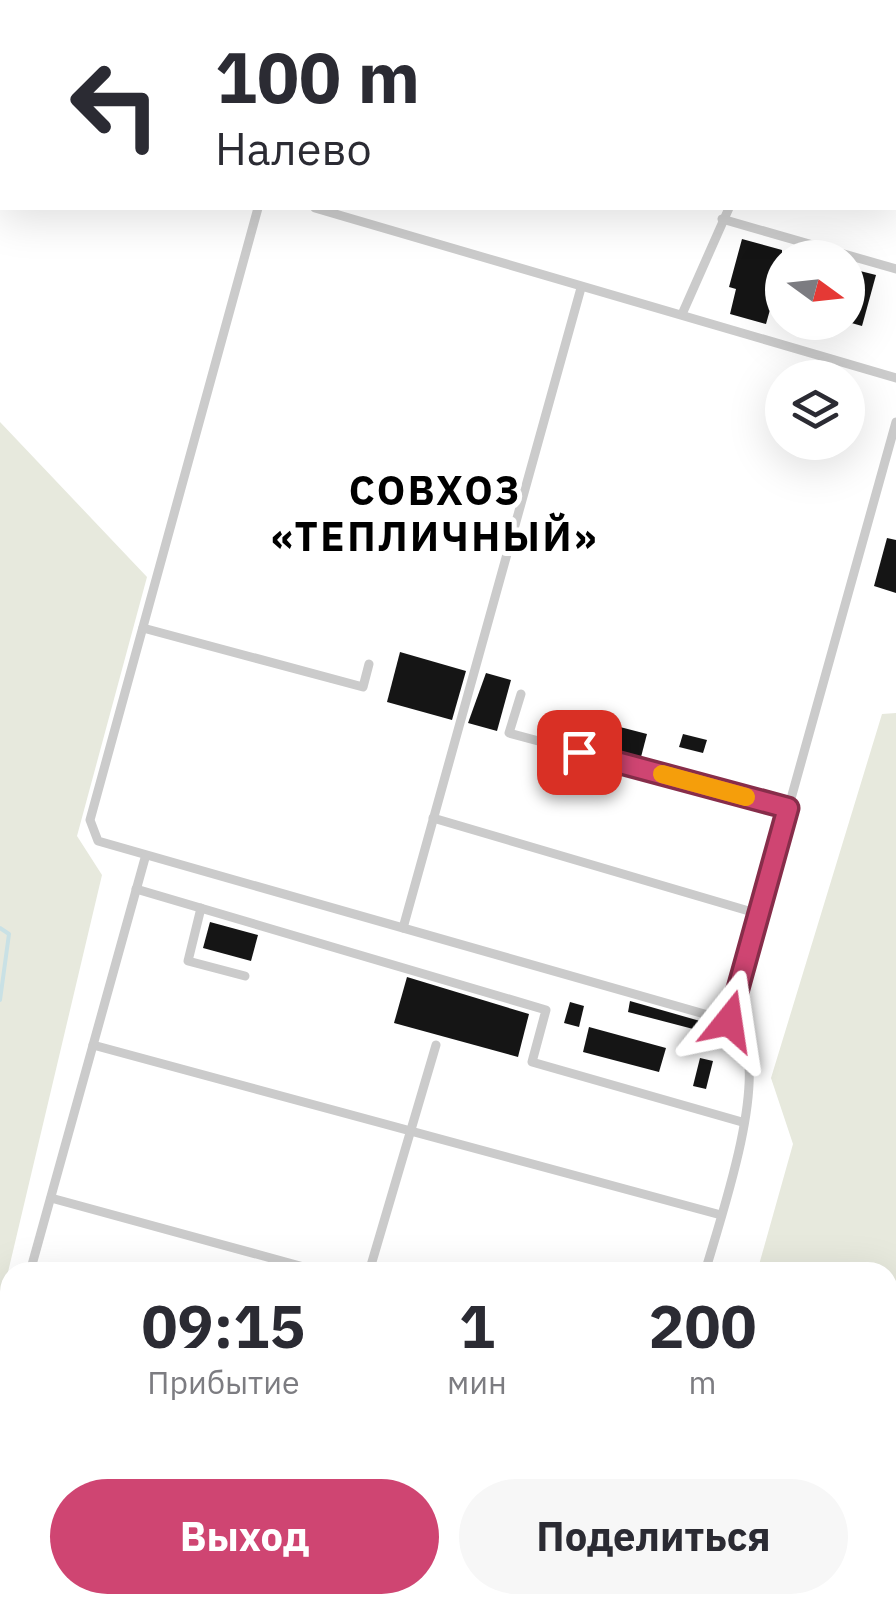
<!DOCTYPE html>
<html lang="ru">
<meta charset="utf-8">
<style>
:root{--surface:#fff;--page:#f7f7f7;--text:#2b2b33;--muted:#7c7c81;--accent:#cf4572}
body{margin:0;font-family:"IBM Plex Sans",sans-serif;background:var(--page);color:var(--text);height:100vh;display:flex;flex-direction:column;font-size:38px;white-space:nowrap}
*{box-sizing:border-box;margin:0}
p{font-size:32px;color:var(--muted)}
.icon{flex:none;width:55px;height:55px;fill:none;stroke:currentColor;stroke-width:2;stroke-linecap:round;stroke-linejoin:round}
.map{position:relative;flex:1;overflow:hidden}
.sheet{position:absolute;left:0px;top:1262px;width:898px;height:352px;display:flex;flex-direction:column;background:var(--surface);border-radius:30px 30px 0 0;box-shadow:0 10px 40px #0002}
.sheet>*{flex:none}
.banner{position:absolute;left:0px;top:0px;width:898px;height:210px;box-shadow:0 10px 40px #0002;background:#fff;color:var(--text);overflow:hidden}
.needle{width:65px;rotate:105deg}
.tools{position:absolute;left:765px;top:240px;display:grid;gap:20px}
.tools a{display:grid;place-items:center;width:100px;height:100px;border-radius:50%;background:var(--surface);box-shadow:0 10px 40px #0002;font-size:50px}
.pin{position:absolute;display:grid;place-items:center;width:85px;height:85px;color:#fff;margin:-42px;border-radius:20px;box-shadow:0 5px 15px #0006}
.me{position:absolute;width:110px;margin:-55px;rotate:15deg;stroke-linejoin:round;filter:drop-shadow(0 0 8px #0008)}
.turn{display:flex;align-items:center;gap:35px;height:210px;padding:0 50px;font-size:45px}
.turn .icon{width:130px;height:130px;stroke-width:2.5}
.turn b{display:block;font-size:70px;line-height:85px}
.eta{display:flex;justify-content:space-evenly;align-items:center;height:170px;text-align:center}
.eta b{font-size:60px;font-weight:700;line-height:70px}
.cta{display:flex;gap:20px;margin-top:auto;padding:20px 50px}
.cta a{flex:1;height:115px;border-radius:60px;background:var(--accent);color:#fff;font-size:40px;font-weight:700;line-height:115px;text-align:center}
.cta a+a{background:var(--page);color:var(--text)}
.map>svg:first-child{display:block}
</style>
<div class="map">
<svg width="896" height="1613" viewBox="0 0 896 1613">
<rect width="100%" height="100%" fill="#fff"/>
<g fill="#e7e9dd">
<polygon points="0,422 147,577 77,836 102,875 0,1306"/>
<polygon points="896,713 896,1613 659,1613 661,1605 888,1605 888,1272 757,1272 793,1144 771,1078 882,714"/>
</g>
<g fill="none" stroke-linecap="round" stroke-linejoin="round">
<polyline stroke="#c9e1e5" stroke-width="4" points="0,928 9,934 0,1000"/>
</g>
<g fill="#151515">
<polygon points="742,239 782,250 782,302 773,299 766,324 730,314 736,289 729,287"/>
<polygon points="848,268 876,275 862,326 848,322"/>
<polygon points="887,538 896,540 896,593 874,586"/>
<polygon points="400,652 466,671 452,720 387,702"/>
<polygon points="486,673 511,680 497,731 468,723"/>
<polygon points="620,727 647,734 641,757 614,749"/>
<polygon points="683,734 707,740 703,753 679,747"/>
<polygon points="210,922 258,935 251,961 203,948"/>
<polygon points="407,977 529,1014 518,1057 394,1023"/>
<polygon points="630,1001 700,1021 697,1030 628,1012"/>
<polygon points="570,1002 584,1006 579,1027 564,1023"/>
<polygon points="589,1027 666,1048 659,1072 583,1052"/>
<polygon points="700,1058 713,1061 706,1089 693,1086"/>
</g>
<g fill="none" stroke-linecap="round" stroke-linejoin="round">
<g stroke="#cbcbcb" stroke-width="9">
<polyline points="562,0 571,2"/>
<polyline points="316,2 316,0"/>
<polyline points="868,2 869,0"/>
<polyline points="895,199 896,199"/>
<polyline points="258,208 90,820 98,841 729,1021"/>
<polyline points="315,208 896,378"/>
<polyline points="722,219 896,269"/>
<polyline points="683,312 729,208"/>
<polyline points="143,628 363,687 369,664"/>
<polyline points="521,694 509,733 788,808"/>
<polyline points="433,818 759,914"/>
<polyline points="136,889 546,1010 532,1062 742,1122"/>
<polyline points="201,908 188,961 245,976"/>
<polyline points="403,928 581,288"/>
<polyline points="93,1045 721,1215"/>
<polyline points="51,1198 322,1272"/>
<polyline points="30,1272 145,858"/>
<polyline points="369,1272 436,1045"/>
<path d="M705,1272c16,-55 56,-172 41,-226 -2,-10 -10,-17 -17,-25l167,-599"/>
<polyline points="0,1377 10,1341"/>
<polyline points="0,1457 10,1459"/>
<polyline points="538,1605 567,1613"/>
<polyline points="609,1613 615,1605"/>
</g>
<g stroke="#a6a6a6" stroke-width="25">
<polyline points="89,0 92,2"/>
<polyline points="63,2 63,0"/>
<polyline points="138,2 141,0"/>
<polyline points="0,132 2,130"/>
</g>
</g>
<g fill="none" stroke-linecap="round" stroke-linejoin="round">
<defs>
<polyline id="route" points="579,752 788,808 729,1021"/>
</defs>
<use href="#route" stroke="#872d4a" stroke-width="25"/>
<use href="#route" stroke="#cf4572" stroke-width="18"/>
<polyline stroke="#f59e0b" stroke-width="18" points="662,774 746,797"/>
</g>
<g text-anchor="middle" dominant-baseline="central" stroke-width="10" stroke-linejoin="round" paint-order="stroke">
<g font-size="40" font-weight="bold" letter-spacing="2.5" fill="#000" stroke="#fff">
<text x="435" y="490">СОВХОЗ<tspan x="435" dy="46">«ТЕПЛИЧНЫЙ»</tspan></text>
</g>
</g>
</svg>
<div class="tools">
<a><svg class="needle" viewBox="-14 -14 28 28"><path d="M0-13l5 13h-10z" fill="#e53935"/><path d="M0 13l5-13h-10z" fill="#7c7c81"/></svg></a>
<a><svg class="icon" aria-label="layers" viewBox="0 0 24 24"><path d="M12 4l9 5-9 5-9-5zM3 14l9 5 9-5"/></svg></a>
</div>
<div class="pin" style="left:579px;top:752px;background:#d93025"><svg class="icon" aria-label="arrive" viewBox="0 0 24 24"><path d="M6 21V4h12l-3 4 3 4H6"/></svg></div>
<svg class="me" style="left:729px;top:1021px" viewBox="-20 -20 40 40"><path d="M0-17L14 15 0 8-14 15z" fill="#cf4572" stroke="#fff" stroke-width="4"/></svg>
<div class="banner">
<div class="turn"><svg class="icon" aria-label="left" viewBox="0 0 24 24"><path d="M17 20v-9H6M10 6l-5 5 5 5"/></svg><div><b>100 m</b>Налево</div></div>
</div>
<section class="sheet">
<div class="eta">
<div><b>09:15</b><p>Прибытие</p></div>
<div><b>1</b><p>мин</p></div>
<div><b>200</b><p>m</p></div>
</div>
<div class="cta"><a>Выход</a><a>Поделиться</a></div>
</section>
</div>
